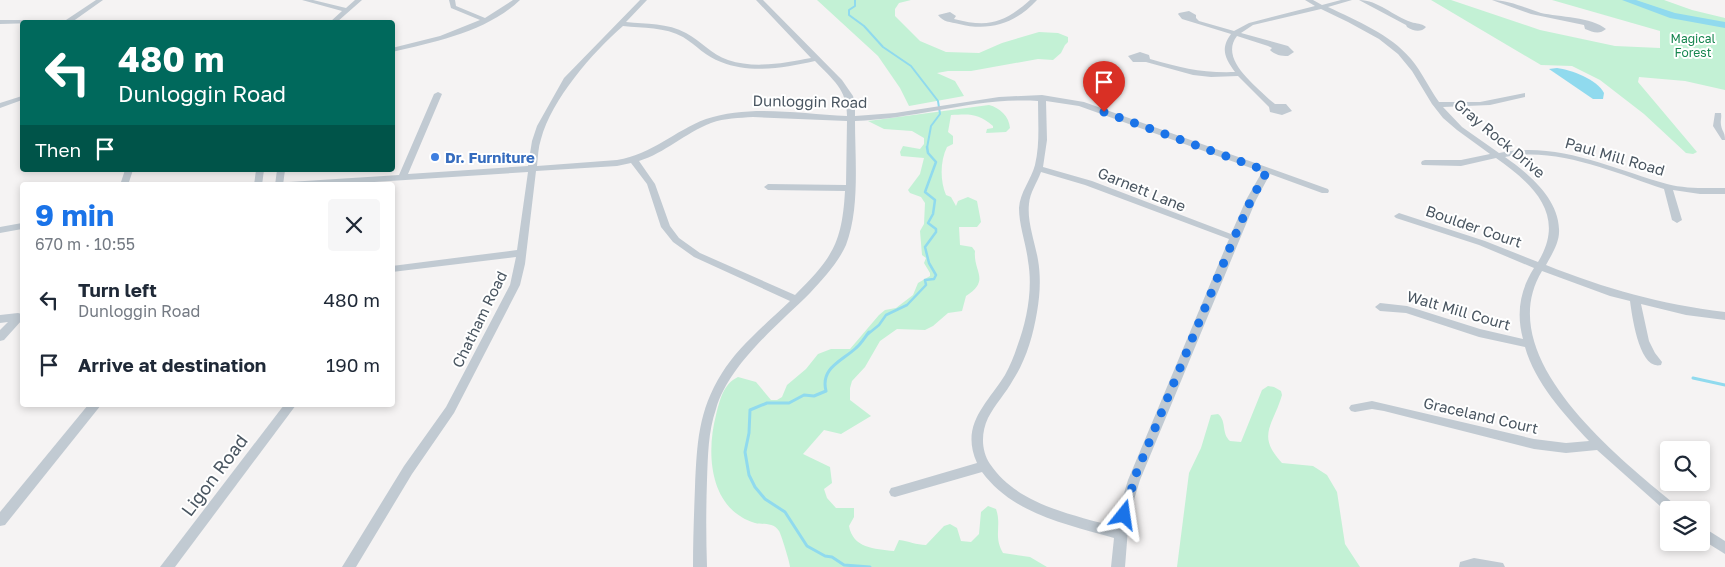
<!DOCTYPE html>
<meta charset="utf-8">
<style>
:root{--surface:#fff;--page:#f6f6f7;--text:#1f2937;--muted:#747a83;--accent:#1a73e8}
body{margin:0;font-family:"Golos Text",sans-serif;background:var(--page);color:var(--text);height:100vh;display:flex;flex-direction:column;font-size:19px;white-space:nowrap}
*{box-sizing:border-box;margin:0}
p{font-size:16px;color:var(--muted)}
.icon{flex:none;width:28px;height:28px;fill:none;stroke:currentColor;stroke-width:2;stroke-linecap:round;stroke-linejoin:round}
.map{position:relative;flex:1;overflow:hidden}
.side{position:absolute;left:20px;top:182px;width:375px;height:225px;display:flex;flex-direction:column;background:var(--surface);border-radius:5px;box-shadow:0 2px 8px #0003}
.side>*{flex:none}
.hud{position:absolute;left:20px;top:20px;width:375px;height:152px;border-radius:5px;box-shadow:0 2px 8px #0003;background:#00695c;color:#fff;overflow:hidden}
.buttons{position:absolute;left:1660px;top:441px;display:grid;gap:10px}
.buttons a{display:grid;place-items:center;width:50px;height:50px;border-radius:5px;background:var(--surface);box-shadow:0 2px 8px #0003;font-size:25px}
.pin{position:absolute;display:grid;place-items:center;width:42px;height:42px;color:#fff;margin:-51px -21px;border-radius:50% 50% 50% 0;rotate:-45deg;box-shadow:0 0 5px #0007}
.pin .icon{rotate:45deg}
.me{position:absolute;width:55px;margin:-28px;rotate:15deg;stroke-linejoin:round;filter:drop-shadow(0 0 4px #0008)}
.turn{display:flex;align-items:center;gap:18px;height:105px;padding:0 15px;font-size:22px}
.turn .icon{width:65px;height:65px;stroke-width:2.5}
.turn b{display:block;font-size:35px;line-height:42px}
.then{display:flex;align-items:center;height:48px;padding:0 15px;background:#0003;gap:10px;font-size:19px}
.round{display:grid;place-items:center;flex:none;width:52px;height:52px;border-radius:5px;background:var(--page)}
.summary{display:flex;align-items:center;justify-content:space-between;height:85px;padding:0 15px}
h1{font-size:30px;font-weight:700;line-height:38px;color:var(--accent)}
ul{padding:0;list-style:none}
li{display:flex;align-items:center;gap:15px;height:65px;padding:0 15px}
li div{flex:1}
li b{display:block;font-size:19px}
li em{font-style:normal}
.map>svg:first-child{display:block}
</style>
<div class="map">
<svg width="1725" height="567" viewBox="0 0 1725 567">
<rect width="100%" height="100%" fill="#f5f3f3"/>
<g fill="#c3f1d5">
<polygon points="817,0 911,0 899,3 895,9 895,16 920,41 946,52 979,53 1002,43 1039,32 1058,33 1068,37 1068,42 1065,45 1061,53 1053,60 1038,59 971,71 948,71 937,73 955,81 964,96 909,106 900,88 878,56"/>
<polygon points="1431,0 1451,0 1540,30 1615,46 1660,48 1660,31 1552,0 1664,0 1692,10 1725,18 1725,90 1685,81 1639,77 1638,82 1697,152 1693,154 1686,153 1644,114 1600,80 1572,66 1541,65"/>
<path d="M989,105c11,3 20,11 21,23l-4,4 -20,1 1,-4 6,-1v-2c-15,-13 -23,-12 -42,-11l-3,17 5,4v8l-6,3c-7,14 -7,34 -1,48l5,2 5,9 2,-5 10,-4 9,4 4,21 -4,5h-18l1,18 12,2 3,4c-2,21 16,29 -9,45l-4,15 -14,2 -15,13 -8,4 -28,-1 -17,12 -15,26 -13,14 -2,7v12l21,16 -30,18 -17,-4 -21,24 27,13 2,16 -8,6 3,9 9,10h18v9l-5,9c4,22 25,23 45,25l5,-11c10,1 17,5 27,5l18,-19 6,-2 7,4 4,13 10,1 8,-8 2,-22 7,-6 8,3c6,17 -3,27 7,44l27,4 17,10h-257c0,-4 -9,-33 -11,-36 -6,-9 -16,-6 -24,-8 -46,-14 -49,-70 -39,-108 4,-15 7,-31 22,-38l18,5 15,18h6l5,-3 5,-12 19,-16 12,-15 13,-5h19l29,-34 6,-5 11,-2 17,-13 5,-12 12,-7v-3l-6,-10 2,-5 -4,-3 -2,-24 4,-7 1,-21 -4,-6 -11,-4 -2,-3 12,-16 4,-16 -23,-2 -1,-4 3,-6 17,3 4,-5v-6l-12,-7 -28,-2 -16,-8z"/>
<path d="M1268,386l6,1 7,4 1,4c-9,31 -26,40 0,68l31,3 14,9 10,17 8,52 15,23h-183l12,-94 12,-25 10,-33 7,-1c9,7 3,19 12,27l11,1 21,-52z"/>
</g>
<path fill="#90daee" d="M1557,68c14,2 40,11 47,25l-1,6h-10l-44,-30z"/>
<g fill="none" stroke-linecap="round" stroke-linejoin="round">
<polyline stroke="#90daee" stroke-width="2" points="855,0 855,6 849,10 849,15 864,26 883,47 911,66 938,101 940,114 931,126 927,148"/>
<polyline stroke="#90daee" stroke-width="2.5" points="868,334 879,325 886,315 907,305 926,285 925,280 934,279 936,275 929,263 925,247 936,232 936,229 928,223 933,214 935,200 925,192 936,162 928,153 927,147"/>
<g stroke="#90daee" stroke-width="3">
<path d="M869,332c-4,5 -8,12 -13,16 -14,13 -36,20 -30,43l-12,5 -10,-1 -15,8h-22l-17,7 -1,23 -4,19 4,23 6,12 10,12 20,13 22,34 18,10 7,1 12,8 26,2"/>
<polyline points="1693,378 1725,385"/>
</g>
<polygon fill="#90daee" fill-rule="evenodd" points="1622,0 1636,0 1675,13 1725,22 1725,28 1670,18"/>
<g fill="#c1cad2" fill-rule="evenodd">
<polygon points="96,0 103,0 72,22 0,24 0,20 66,20"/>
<polygon points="302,0 313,0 346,8 355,0 362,0 337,22 330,22 342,11"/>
<path d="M449,0h6l1,6 29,12 28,-18h7c-32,31 -84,42 -128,52v-4l48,-12 40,-16 -29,-12z"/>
<path d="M640,0h7l-21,22c20,2 42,1 60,11 15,8 25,21 42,27 27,9 56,3 83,-2l-55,-58h7l79,80 11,16 2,7v13l40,-3 104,-16 43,-2 42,7 244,87 1,2 -1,2h-6l-52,-19 -14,26 -116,280 -11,36 -4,51h-14l3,-29c-48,-14 -101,-24 -132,-66l-87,25 -4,-1 -2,-4 2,-4 4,-1 82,-24c-17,-38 9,-58 28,-88 5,-9 9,-19 12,-28 10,-27 16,-58 11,-86 -2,-18 -9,-35 -9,-53 1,-16 12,-28 16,-43 5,-21 3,-43 3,-64 -62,-4 -121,18 -183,20 0,38 5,88 -9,124 -8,18 -23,34 -36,48 -32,32 -81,71 -94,116 -8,23 -8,47 -9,71 -1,29 -1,58 0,87h-14c0,-27 1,-53 2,-80 2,-43 3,-76 27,-114 15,-25 46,-51 68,-72l-96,-44 -21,-15 -12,-15 -14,-43 -16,-21 -14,3 -81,5 -11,93 -5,21 -66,128 -42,61 -56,93h-14l62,-101 42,-59 64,-122 6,-28 -124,15v-6l125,-16 11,-78 -200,13h-43l4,-3 110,-7 35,-81 4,-2 4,2 -34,80 120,-8 4,-25 5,-15 27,-48zM623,26c20,2 42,1 60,11 13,8 23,20 38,25 30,12 63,6 94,-1 18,19 32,28 32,55 -46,-2 -96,-12 -141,3 -32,12 -53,35 -89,41l-80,6c1,-9 1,-18 4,-27 11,-40 51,-86 82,-113zM1046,101l33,5 183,66 -16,28 -15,34 -139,-53 -49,-14 4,-27zM753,117l94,4 -1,64 -78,-1 -4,3 4,3 77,1c-3,53 -13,67 -50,104l-95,-42 -21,-15 -9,-12 -15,-42 -16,-23c26,-8 46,-28 72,-38 14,-5 28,-5 42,-6zM1041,172l44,13 144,54 -101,241 -11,36 -2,11c-44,-13 -97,-22 -125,-63 -9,-14 -9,-31 -2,-46 7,-14 18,-25 25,-38 13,-20 20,-44 24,-68 3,-17 4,-35 1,-52 -3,-18 -11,-38 -9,-56 1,-12 8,-21 12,-32z"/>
<path d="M1030,0h7c-21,23 -47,32 -78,24 -9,-2 -16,-2 -21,-9l12,-3 6,4 -2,3c35,9 50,4 76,-19z"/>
<path d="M1305,0h8l9,5 19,-5h11l-24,7c29,14 62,27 83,52 11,13 18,29 28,43h41l45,-9v4l-35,8 -47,2 19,20 37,26c59,-12 113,16 168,31 19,5 39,4 58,4v6h-25l-27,-4 9,30 -5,3 -5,-3 -8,-31c-48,-16 -108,-43 -159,-32 23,16 53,41 54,72 1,13 -7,25 -13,36 60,24 114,39 179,47v8l-39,-5 -45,-11 8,37 6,12 7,9 -1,3c-22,6 -29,-50 -31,-64l-20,-5 -68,-25c-52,86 77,187 135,235l2,4h-10v4l-72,-64 -31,3 -32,-4 -150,-38 -12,-2 -17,3 -4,-1 -2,-3 2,-3 21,-4 162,38 32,4 23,-2c-25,-27 -54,-58 -64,-94l-46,-10 -73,-24 -26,-2 -5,-4 5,-4 27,3 73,23 43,10c-7,-26 -3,-49 11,-71l-55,-23 -83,-27 -2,-2 5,-3 3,1 83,27 53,21c29,-47 -5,-78 -42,-104l-35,8 -39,-1 -1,-2 1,-2 3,-1h36l29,-6 -33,-24 -14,-12 -11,-14 -20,-33 -14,-17 -19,-15 -31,-17 -27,-13 -68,16 -12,8 47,13 6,6 -6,4c-7,0 -13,-1 -18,-6l2,-2 -4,-2 -31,-10c-18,23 18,49 33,64l5,4h11l6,7 -10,4 -12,-3 -1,-5 -31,-31 -27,1 -18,-2 -47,-13h-13l-5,-6 12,-4 9,3 1,4c32,9 51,14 85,13 -10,-14 -15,-23 -4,-38l-49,-15 -4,-5 1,-1 10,-2 7,4v3l3,3 35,10 15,-8 66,-17z"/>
<path d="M1359,0c19,0 34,16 52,22 6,2 10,1 15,5 -5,6 -13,4 -19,0l-1,-2z"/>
<path d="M1492,0c17,0 33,8 49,13 18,4 51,4 65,16 -7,6 -13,3 -21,0l-1,-4 -53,-11z"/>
<polygon points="22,96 22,100 0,108 0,103"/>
<path d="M1715,113h6c1,4 -1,8 0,12 1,7 4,6 4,15h-3l-9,-14z"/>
<polygon points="125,170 133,170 128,185 120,185"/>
<polygon points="256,170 264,170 262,185 254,185"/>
<polygon points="277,170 285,170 283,185 275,185"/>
<polygon points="22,223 22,229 0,233 0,227"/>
<polygon points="18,313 22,314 22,320 4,340 0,341 0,330 8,322 0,323 0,315"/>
<polygon points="88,405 101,405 5,525 0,526 0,512"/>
<polygon points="284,405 296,405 175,567 160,567"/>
<polygon points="1701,526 1725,541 1725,554 1701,539"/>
<polygon points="1474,558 1503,563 1505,567 1459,567 1460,562"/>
</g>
</g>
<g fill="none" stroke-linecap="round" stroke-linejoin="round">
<polyline stroke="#1a73e8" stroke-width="9" stroke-dasharray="0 16.2" points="1104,112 1267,171 1251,200 1234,238 1136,474 1124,515"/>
</g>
<circle fill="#3f7fe0" stroke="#fff" stroke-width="2" cx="435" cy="157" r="5"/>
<g text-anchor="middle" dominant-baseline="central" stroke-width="4" stroke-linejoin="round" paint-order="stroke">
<g font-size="12" fill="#17864f" stroke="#fff">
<text x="1693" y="38">Magical<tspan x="1693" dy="14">Forest</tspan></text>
</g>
<g font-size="15" fill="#4a5661" stroke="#fff">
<text transform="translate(810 101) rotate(1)">Dunloggin Road</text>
<text transform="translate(1500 138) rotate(40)">Gray Rock Drive</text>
<text transform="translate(1615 156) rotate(16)">Paul Mill Road</text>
<text transform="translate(1142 189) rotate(22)">Garnett Lane</text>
<text transform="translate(1474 226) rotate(19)">Boulder Court</text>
<text transform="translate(1459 310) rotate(16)">Walt Mill Court</text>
<text transform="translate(479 319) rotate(-64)">Chatham Road</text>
<text transform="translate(1481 415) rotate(13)">Graceland Court</text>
</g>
<g font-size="15" font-weight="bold" fill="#366cbe" stroke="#fff" text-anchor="start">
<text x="445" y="157">Dr. Furniture</text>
</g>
<g font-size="18" fill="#4a5661" stroke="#fff">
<text transform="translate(214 475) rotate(-53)">Ligon Road</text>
</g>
</g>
</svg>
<div class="buttons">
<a><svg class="icon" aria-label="search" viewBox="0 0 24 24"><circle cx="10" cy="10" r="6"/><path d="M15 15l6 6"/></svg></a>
<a><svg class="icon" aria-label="layers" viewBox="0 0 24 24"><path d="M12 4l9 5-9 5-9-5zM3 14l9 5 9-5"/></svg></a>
</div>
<div class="pin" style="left:1104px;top:112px;background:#d93025"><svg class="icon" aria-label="arrive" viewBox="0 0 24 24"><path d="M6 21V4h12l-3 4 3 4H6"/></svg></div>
<svg class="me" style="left:1124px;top:515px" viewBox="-20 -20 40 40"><path d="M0-17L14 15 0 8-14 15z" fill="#1a73e8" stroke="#fff" stroke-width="4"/></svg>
<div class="hud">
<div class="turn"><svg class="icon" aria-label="left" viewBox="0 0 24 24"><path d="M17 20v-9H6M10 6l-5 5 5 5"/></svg><div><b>480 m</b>Dunloggin Road</div></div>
<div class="then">Then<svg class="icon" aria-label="arrive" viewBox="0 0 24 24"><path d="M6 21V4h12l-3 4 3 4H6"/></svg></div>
</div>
<section class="side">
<div class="summary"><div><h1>9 min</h1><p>670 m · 10:55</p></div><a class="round"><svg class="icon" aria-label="close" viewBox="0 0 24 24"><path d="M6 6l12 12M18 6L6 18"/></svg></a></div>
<ul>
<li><svg class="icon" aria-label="left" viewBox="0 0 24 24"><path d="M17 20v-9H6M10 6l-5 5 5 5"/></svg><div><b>Turn left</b><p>Dunloggin Road</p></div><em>480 m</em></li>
<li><svg class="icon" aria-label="arrive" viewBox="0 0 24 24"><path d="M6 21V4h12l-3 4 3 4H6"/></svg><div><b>Arrive at destination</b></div><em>190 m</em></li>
</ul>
</section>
</div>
